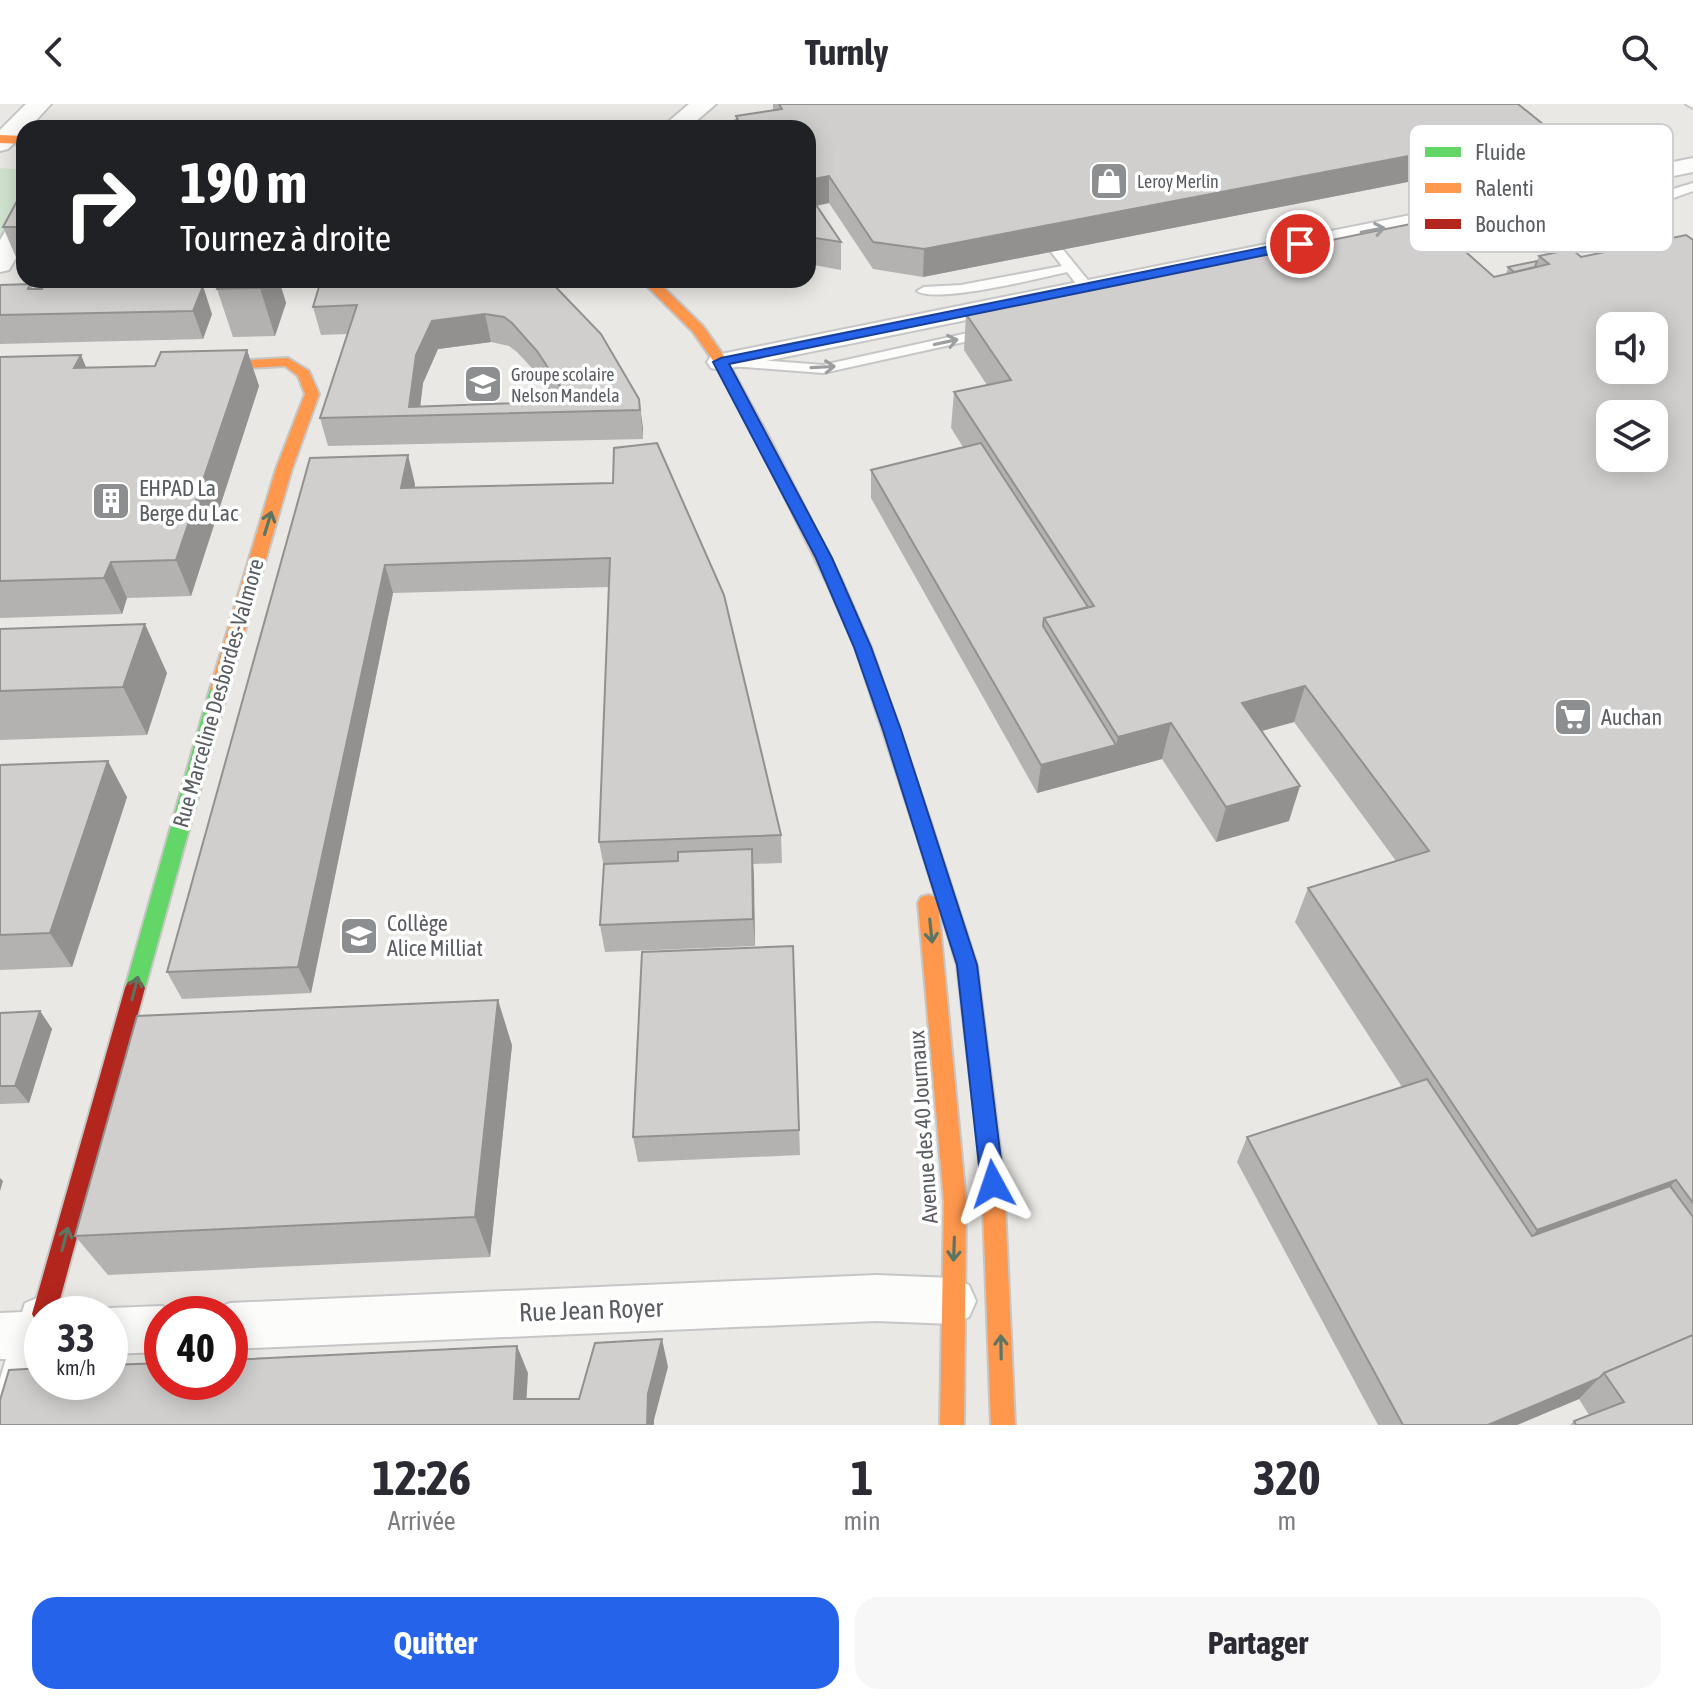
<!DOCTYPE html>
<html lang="fr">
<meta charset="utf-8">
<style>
:root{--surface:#fff;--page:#f7f7f7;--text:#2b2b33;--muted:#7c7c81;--accent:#2563eb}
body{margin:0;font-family:"Asap Condensed",sans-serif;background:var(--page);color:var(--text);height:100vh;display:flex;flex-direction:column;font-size:30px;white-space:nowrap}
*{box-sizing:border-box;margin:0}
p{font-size:26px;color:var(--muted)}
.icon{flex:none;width:44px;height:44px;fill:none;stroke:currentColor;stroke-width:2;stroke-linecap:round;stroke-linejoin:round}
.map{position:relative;height:1321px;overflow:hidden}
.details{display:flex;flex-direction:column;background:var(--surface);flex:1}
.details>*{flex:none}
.top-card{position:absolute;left:16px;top:16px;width:800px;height:168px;border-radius:24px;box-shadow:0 4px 20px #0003;background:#202124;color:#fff;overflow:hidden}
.buttons{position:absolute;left:1596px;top:208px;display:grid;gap:16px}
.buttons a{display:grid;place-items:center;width:72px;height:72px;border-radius:16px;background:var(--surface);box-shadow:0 4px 20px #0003;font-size:40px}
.speed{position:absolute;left:24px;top:1192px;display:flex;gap:16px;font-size:40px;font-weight:700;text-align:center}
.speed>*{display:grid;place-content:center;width:104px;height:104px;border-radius:50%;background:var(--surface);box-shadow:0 4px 20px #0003;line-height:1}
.speed small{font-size:20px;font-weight:400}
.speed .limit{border:12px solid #d22;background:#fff;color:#111}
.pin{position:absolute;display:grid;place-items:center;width:68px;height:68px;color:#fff;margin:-34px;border:4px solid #fff;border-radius:50%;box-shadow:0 2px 8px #0007}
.me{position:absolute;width:88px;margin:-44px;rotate:355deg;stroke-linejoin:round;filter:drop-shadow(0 0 6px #0008)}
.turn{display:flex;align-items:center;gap:28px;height:168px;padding:0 32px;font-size:36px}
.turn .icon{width:104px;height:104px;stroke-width:2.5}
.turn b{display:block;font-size:56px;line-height:68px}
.eta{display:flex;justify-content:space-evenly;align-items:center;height:136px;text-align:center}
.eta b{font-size:48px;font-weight:700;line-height:56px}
.button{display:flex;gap:16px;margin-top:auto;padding:16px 32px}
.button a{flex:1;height:92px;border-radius:24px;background:var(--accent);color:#fff;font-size:32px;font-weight:700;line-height:92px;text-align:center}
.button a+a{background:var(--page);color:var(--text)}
header{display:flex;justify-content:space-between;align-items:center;height:104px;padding:0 32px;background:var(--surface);font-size:36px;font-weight:700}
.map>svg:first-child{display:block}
</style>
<header><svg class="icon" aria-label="back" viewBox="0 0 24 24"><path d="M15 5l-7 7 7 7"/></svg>Turnly<svg class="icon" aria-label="search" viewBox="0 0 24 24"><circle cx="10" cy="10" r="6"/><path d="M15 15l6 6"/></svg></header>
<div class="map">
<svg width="1693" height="1321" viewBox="0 0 1693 1321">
<rect width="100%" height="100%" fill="#e9e8e4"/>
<polygon fill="#d2e4d0" points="0,64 24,66 24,96 0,139"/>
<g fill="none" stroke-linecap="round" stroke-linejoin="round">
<defs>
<g id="lane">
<polygon points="1686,0 1693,0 1693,4"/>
<polygon points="1693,79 1693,87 1651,102 1614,111 1430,142 1424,138 1430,134 1614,103"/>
<path d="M1055,141l5,1 31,38v6h-10l-14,-18c-26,6 -132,32 -150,19l7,-4 37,-2 101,-19 -13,-17z"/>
<polygon points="986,225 993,229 991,232 823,269 731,262 724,258 731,254 823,261"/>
</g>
<g id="street">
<polygon points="26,0 51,0 29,24 24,24 24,29 8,45 0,47 0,26"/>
<polygon points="689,0 716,0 688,24 661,24"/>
<polygon points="1693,54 1693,68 721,266 711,264 707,258 711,252 721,250"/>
<polygon points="24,108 24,140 9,166 0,168 0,136 15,111"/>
<polygon points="876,1171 953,1174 969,1181 976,1197 969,1213 953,1220 876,1217 230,1245 230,1210 212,1210 213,1206 230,1199"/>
<polygon points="42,1192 59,1199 63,1210 42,1210 42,1278 47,1278 34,1321 0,1321 0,1275 6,1255 0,1255 0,1209 22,1208 25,1199"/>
<polygon points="162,1202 179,1210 162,1210 162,1248 110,1250 110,1210 95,1210 110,1204"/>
</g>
<g id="fast">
<polygon points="219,579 228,585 145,884 142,890 135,893 128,890 125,884 210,585"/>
<polygon points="922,712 929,714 931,719 977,861 1004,1077 1001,1084 993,1087 985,1084 982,1077 957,861 913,719 915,714"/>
</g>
<g id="slow">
<polygon points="0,31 24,32 24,40 0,39"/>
<polygon points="641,176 656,176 703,222 728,258 771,337 842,477 871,543 931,719 929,724 915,724 913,719 855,543 826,477 757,337 714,258 693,228"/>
<polygon points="288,254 309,267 319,290 292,365 228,585 219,591 210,585 276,365 305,290 298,272 285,262 192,267 185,263 192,259"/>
<polygon points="928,791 935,793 938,799 966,1098 964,1321 940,1321 944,1098 918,799 921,793"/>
<polygon points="993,1067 1001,1070 1004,1077 1015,1321 991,1321 982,1077 985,1070"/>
</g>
<polygon id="jam" points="135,875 142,878 145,884 56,1210 42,1210 42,1221 36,1218 32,1210 125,884 128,878"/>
</defs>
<use href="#lane" stroke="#c6c6c6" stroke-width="4"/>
<use href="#street" stroke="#c6c6c6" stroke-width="4"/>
<use href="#fast" stroke="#c6c6c5" stroke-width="4"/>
<use href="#slow" stroke="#c6c6c5" stroke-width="4"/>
<use href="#jam" stroke="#c6c6c5" stroke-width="4"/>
<use href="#lane" fill="#fcfcfb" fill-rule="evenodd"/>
<use href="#street" fill="#fcfcfb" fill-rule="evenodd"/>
<use href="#fast" fill="#63d668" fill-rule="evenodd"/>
<use href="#slow" fill="#ff974d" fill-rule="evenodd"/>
<use href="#jam" fill="#b3261e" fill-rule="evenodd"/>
</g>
<g fill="#b3b2b0" fill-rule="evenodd">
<polygon points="773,0 1518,0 1549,25 1540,52 923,173 873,165 829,99 817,102 841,138 841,166 808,160 808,24 711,24 711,21 737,17 736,12 773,7"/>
<polygon points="24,84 24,172 3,123"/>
<polygon points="1693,136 1693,1321 1570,1321 1574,1317 1589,1311 1579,1295 1517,1321 1378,1321 1237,1058 1247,1033 1402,983 1295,818 1308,784 1396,757 1294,618 1262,627 1289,717 1216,738 1162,655 1037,689 871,394 871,366 963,343 951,324 954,288 987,281 964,246 966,210 1494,173 1506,170 1508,163 1537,157 1539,152 1581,153"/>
<path d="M26,176h253l7,23 -11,33 -42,1 -16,-48 1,-2 -10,1 -2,-6h-16l1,5 21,27 -9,25 -203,5v-58l27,-2zM121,179l-1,3 -14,1 -1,-3zM148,179h16l-1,3h-14zM31,181h13l-2,4h-9z"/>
<path d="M321,176h228l90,119 4,40 -315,7 -8,-28 27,-84 -26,1 -8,-28zM491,238l18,4 8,6 25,27 15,23 -137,5 3,-24 15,-34z"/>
<polygon points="247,246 259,282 191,492 127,494 122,510 0,514 0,253 86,264 155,262"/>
<polygon points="613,379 781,731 782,759 753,760 755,842 605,848 600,821 604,764 599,738 609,483 393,489 311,889 182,895 167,868 415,380 415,384"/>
<polygon points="0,525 167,569 147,631 0,636"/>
<polygon points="0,661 127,693 72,863 0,866"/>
<polygon points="793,842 800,1051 638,1058 633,1033"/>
<polygon points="40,907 52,925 29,999 0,1000 0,909"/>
<polygon points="512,941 490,1153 108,1171 75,1132"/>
</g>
<g fill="#929190">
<polygon points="1549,25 1540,52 923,173 924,145"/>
<polygon points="829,72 829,99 808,103 808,76"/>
<polygon points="189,176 196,197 203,182 212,210 203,235 193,207 186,183"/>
<polygon points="263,176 279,176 286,199 275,232 260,184"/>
<polygon points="403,176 425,176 426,181 415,185"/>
<polygon points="485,210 491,238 438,245 423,279 419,312 409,303 416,251 432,217"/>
<polygon points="247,246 259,282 191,492 176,456"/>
<polygon points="81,251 96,287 74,264"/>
<polygon points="639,295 643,324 643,335 640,306"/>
<polygon points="408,351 415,380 409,413 401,384"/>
<polygon points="111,458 127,494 122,510 104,474"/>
<polygon points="385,461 393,489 311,889 298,863"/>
<polygon points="145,520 167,569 147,631 123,583"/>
<polygon points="1305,582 1294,618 1232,635 1242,599"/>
<polygon points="1171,619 1162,655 1037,689 1041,661 1116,641 1118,633"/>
<polygon points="108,657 127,693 72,863 50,829"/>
<polygon points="1300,682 1289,717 1216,738 1226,703"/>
<polygon points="752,745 754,773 755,842 753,815"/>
<polygon points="498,896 512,941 490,1153 475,1113"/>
<polygon points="40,907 52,925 29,999 15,982"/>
<polygon points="0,1074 3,1077 0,1087"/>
<polygon points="1676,1076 1649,1106 1515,1156 1537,1126"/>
<polygon points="662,1235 668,1263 654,1316 654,1321 647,1321 648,1290"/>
<polygon points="517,1242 528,1269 525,1321 514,1295"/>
<polygon points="1599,1274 1579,1295 1517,1321 1488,1321"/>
</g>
<g fill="#d0cfcd" stroke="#929190" stroke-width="2" fill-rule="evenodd">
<polygon points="779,0 1518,0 1549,25 924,145 873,138 829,72 808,76 808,24 713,24 711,21 738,16 736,12 782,5"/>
<polygon points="24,84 24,123 3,123"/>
<polygon points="808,89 841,138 808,133"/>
<path d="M1430,116l64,57 55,-13 -10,-8 33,-7 9,8 105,-22 7,5v963l-17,-23 -139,50 -229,-342 121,-37 -124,-165 -63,17 58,83 -74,21 -55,-84 -53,14 -74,-119 50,-12 -140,-214 57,-12 -45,-66zM1610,222h44v44h-44zM1610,310h44v44h-44z"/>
<polygon points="1537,157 1535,163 1514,168 1508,163"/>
<polygon points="123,176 147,176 144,182 163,182 165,176 189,176 186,183 203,182 193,207 0,211 0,181 30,180 28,185 42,185 44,179 104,177 101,183 120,182"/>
<polygon points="220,176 263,176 260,184 217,185"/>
<path d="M321,176h84l6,5h38l8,-3 1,-2h91l52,54 38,65 1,11 -320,8 37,-113 -44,2zM485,210l19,3 8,6 25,28 33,50 -161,6 7,-52 16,-34z"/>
<polygon points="247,246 176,456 111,458 104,474 0,477 0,253 81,251 74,264 155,262 161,248"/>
<polygon points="657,339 724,491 781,731 599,738 610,454 385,461 298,863 167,868 310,354 408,351 401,384 613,379 614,344"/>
<polygon points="981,339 1088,503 1044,514 1043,522 1116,641 1041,661 871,366"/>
<polygon points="145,520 123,583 0,587 0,525"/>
<polygon points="108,657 50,829 0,831 0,661"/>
<polygon points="752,745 753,815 600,821 604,760 678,757 678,748"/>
<polygon points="793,842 799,1026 633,1033 642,848"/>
<polygon points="498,896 475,1113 75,1132 137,912"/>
<polygon points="40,907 15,982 0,982 0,909"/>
<polygon points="1427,975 1532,1132 1670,1082 1693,1113 1693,1231 1604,1269 1599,1274 1488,1321 1403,1321 1247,1033"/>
<polygon points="1693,1231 1693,1321 1576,1321 1574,1317 1624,1298 1604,1269"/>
<polygon points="662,1235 648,1290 647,1321 0,1321 0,1296 9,1266 42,1264 42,1278 110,1278 110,1261 162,1259 162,1278 230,1278 230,1256 517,1242 514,1295 579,1295 595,1239"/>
</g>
<defs><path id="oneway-shaft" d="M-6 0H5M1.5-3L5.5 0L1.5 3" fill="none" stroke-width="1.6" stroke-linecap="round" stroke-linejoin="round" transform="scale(2)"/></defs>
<g stroke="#9b9d9f">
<use href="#oneway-shaft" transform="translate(1373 126) rotate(-11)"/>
<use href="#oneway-shaft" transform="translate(946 238) rotate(-12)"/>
<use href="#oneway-shaft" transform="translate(823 263) rotate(-3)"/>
</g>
<g stroke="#5c7562">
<use href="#oneway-shaft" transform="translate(268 419) rotate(-73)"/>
<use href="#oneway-shaft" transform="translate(931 827) rotate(84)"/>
<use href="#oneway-shaft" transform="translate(135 884) rotate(-75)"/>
<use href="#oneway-shaft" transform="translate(65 1135) rotate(-75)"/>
<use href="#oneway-shaft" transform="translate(954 1145) rotate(92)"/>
<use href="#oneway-shaft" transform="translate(1001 1243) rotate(-91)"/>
</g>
<polygon fill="#2563eb" stroke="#184099" stroke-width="2" points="1300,136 1307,140 1305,143 729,260 832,454 871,543 901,626 977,861 1004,1080 1001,1087 993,1090 985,1087 981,1080 957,861 883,626 854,543 816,454 713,258 721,254"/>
<defs>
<symbol id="shop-square" viewBox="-11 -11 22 22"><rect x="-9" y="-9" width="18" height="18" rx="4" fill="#8c8e8f" stroke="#fff"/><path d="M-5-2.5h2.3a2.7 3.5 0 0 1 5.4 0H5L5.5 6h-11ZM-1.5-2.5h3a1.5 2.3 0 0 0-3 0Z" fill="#fff"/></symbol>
<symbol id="school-square" viewBox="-11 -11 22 22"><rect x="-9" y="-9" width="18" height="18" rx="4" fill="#8c8e8f" stroke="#fff"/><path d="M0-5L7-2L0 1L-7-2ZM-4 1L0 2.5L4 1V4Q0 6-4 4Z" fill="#fff"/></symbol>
<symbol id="building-square" viewBox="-11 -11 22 22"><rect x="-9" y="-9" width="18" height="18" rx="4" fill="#8c8e8f" stroke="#fff"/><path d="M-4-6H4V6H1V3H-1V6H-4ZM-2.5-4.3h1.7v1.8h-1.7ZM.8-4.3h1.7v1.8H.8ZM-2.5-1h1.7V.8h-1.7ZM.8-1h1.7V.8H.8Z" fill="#fff"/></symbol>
<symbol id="supermarket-square" viewBox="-11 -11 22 22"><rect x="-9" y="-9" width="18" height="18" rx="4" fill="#8c8e8f" stroke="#fff"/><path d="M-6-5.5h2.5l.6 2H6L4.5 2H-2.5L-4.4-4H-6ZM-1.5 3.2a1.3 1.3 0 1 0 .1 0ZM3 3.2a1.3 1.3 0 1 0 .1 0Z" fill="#fff"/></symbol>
</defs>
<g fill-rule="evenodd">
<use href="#shop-square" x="1087" y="55" width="44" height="44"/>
<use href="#school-square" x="461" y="258" width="44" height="44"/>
<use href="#building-square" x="89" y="375" width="44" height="44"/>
<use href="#supermarket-square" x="1551" y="591" width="44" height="44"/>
<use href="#school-square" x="337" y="810" width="44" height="44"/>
</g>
<g text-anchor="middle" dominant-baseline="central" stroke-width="7" stroke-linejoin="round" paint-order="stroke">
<g font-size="18" fill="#5a5d61" stroke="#fff" text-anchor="start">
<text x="1137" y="77">Leroy Merlin</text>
<text x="511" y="270">Groupe scolaire<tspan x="511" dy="21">Nelson Mandela</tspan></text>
</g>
<g font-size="22" fill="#5a5d61" stroke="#fff" text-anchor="start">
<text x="139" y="384">EHPAD La<tspan x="139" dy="25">Berge du Lac</tspan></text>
<text x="1601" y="613">Auchan</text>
<text x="387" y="819">Collège<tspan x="387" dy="25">Alice Milliat</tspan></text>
</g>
<g font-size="22" fill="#5a5d61" stroke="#fff">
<text transform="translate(218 589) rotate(-74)">Rue Marceline Desbordes-Valmore</text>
<text transform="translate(923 1023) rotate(-94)">Avenue des 40 Journaux</text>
</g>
<g font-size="26" fill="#5a5d61" stroke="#fff">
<text transform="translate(591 1206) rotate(-2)">Rue Jean Royer</text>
</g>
</g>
<rect x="1409" y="20" width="264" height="128" rx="12" fill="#fff" stroke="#ceced0" stroke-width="2"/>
<rect x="1425" y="43" width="36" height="10" fill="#63d668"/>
<rect x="1425" y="79" width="36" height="10" fill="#ff974d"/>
<rect x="1425" y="115" width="36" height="10" fill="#b3261e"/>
<g font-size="22" fill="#5a5d61">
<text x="1475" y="56">Fluide</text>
<text x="1475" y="92">Ralenti</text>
<text x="1475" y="128">Bouchon</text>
</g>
</svg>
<div class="buttons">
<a><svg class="icon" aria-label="sound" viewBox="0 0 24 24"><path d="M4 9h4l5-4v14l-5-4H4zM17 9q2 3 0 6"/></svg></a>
<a><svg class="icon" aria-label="layers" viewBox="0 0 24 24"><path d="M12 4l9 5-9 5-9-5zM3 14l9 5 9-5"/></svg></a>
</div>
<div class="speed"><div>33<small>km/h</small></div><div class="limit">40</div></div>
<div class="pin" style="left:1300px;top:140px;background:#d93025"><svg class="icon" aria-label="arrive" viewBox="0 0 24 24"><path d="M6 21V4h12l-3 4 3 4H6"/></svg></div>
<svg class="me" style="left:993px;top:1080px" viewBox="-20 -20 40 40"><path d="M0-17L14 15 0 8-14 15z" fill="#2563eb" stroke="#fff" stroke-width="4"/></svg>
<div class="top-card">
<div class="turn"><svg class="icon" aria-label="right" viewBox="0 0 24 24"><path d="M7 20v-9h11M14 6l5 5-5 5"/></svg><div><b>190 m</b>Tournez à droite</div></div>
</div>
</div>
<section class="details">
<div class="eta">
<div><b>12:26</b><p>Arrivée</p></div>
<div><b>1</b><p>min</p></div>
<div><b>320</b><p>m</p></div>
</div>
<div class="button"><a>Quitter</a><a>Partager</a></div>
</section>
